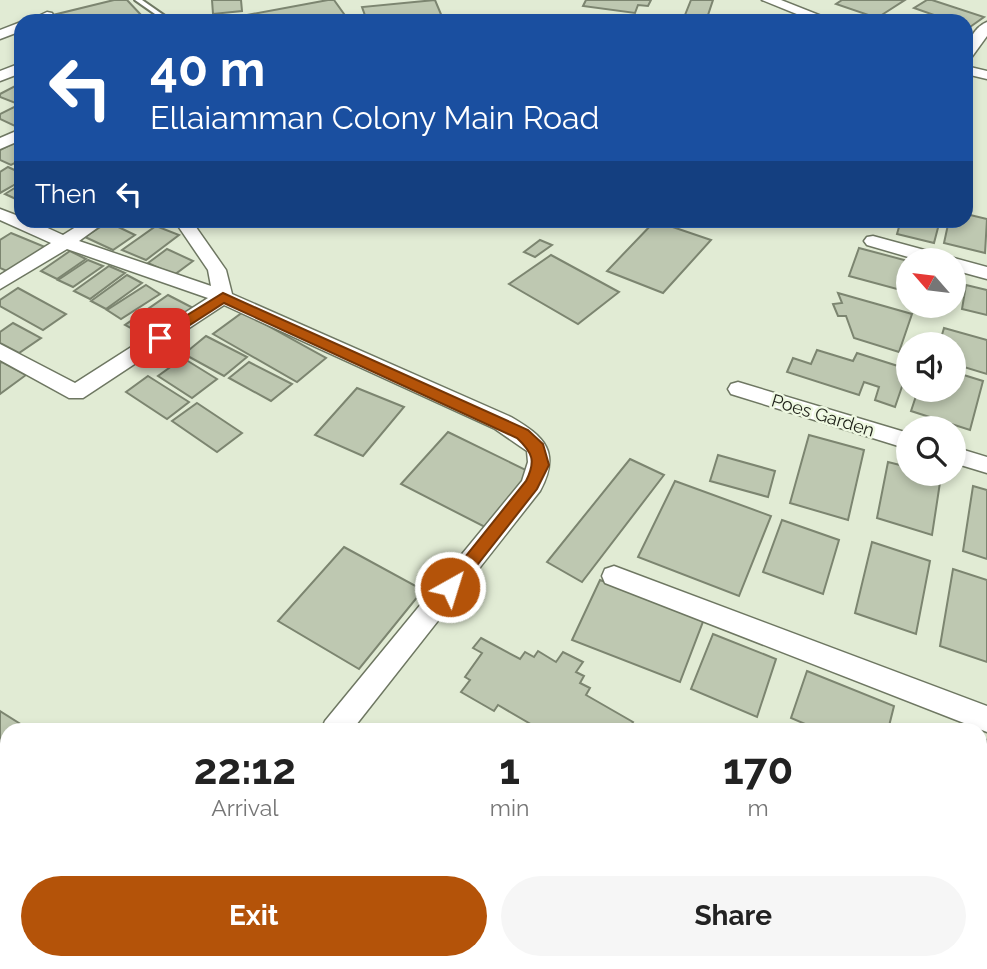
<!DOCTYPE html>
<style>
:root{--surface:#fff;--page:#f6f6f6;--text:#222;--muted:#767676;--accent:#b45309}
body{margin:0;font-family:Raleway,sans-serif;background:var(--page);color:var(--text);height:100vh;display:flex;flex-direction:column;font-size:26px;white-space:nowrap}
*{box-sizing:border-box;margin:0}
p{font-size:23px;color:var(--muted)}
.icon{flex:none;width:38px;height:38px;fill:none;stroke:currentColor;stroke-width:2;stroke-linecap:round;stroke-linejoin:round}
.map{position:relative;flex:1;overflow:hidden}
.drawer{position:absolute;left:0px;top:723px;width:987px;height:247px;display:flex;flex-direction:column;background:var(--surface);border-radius:21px 21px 0 0;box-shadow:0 4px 10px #0003}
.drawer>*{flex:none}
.banner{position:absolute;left:14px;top:14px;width:959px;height:214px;border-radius:21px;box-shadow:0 4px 10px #0003;background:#1a4fa0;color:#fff;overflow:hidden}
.needle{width:46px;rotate:298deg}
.tools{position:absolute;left:896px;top:248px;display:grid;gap:14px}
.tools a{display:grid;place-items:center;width:70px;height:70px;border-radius:50%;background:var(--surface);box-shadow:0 4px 10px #0003;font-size:35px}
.pin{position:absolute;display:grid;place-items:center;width:60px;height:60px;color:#fff;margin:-30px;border-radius:14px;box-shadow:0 4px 10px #0006}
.me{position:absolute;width:77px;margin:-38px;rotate:39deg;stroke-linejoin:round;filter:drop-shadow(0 0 5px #0008)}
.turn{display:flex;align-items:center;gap:24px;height:147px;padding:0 21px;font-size:32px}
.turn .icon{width:91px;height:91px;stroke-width:2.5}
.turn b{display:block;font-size:49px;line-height:60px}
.then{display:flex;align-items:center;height:66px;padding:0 21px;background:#0003;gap:14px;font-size:26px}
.eta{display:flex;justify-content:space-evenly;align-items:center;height:119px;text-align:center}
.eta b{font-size:42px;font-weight:700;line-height:49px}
.cta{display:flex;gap:14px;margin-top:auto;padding:14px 21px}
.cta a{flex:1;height:80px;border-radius:42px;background:var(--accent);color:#fff;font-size:28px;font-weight:700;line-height:80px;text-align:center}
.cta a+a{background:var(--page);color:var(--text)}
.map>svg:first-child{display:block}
</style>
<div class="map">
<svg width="987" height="969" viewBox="0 0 987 969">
<rect width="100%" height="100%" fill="#e1ebd4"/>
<g fill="#bec8b1" stroke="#7c8570" stroke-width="2">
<polygon points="114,0 127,0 143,17 127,21 57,21 53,15"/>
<polygon points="212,0 241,0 242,11 213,14"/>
<polygon points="328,0 334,0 349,21 232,21 231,18"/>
<polygon points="435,0 443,19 367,21 362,7"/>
<polygon points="586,0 651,0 648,6 638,5 635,13 583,6"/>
<polygon points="691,0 713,0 706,21 683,20"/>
<polygon points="842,0 905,0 877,18 836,4"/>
<polygon points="927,0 932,0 984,17 970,27 966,26 966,21 951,21 914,8"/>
<polygon points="17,85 21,87 21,103 18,104 0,97 0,94"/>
<polygon points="14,107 21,110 21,125 17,127 0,119 0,114"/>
<polygon points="15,142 21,145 21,160 11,165 0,160 0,150"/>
<polygon points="8,167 21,173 21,181 0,193 0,172"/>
<polygon points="21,184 18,200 5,194"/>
<polygon points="966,214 987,219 985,253 944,243 949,220 966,220"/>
<polygon points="901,220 940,220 934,243 897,234"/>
<polygon points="655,221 711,240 663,293 607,271"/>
<polygon points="108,222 135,235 113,250 85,237"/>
<polygon points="156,226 179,235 146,260 122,250"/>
<polygon points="11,233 45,247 9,272 0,268 0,240"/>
<polygon points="540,240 552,245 535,257 524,252"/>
<polygon points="859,248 908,261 908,292 849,276"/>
<polygon points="167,249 193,261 174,275 148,263"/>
<polygon points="70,251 86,259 57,279 41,271"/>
<polygon points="551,255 619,292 578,324 509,284"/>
<polygon points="88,260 103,266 73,287 58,280"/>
<polygon points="109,266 125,273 90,299 74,291"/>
<polygon points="127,275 142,283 106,309 91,301"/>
<polygon points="146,285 160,294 121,319 107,310"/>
<polygon points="966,285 987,290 987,315 962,309"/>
<polygon points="18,288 66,314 43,330 0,306 0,300"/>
<polygon points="838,293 912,314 899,352 854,338 846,316 838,316 833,304 842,303"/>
<polygon points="168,295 197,310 155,341 125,325"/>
<polygon points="243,312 326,358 297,382 213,334"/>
<polygon points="13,323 41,338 19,353 0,343 0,332"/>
<polygon points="944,328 987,340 987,374 954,364 954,345 939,345"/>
<polygon points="206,336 247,357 224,376 184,354"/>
<polygon points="817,350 853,361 857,353 901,367 899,373 906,375 895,407 875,400 879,387 864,382 859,395 787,372 793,358 811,364"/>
<polygon points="183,358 217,379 192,398 158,376"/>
<polygon points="2,362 26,375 0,394 0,363"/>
<polygon points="249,362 292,384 271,401 229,378"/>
<polygon points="954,372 983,381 970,430 911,411 918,390 954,390"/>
<polygon points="148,376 189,402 167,419 126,392"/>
<polygon points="357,388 404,407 363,456 315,435"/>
<polygon points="197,403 242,433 217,452 172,421"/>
<polygon points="448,432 530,472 485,527 401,484"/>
<polygon points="809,435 864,450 848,520 790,503"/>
<polygon points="718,455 775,471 768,497 710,481"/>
<polygon points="630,459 664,475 582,582 547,562"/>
<polygon points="888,462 908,467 908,474 941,476 932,535 877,518"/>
<polygon points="675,481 771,516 739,596 638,557"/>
<polygon points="973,486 987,490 987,559 963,551"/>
<polygon points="782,520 839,540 823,594 763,572"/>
<polygon points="872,542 930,561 916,634 855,613"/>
<polygon points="344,547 423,590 359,669 278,621"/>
<polygon points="953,569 987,580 987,662 940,646"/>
<polygon points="600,580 704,619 680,682 572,640"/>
<polygon points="713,634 776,659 757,717 691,689"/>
<polygon points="481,638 520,659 525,652 534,657 538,651 556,662 563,652 583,662 576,672 584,676 580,683 590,688 586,695 633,722 628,730 541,730 498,705 494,711 461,692 470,680 465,677 482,653 473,648"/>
<polygon points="807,671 894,706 888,730 819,730 791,718"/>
<polygon points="0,711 30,730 7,730 7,769 0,764"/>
<polygon points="980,737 987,740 987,802 980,799"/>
<polygon points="0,889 7,894 7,962 40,962 36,969 0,969"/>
<polygon points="308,962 347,962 348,969 309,969"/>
</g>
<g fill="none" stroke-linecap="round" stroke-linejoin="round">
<defs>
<polygon id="lane" points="135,0 142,0 172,21 165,21"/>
<g id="street">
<polygon points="762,0 781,0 834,21 814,21"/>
<polygon points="47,12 52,13 56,21 28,21"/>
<polygon points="21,22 21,31 0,39 0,30"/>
<path d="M987,22v14l-16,22 -5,1c0,-15 7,-31 21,-37z"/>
<polygon points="21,63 21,73 0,81 0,71"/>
<polygon points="966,66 987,71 987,79 966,74"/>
<polygon points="21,129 21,140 0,149 0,138"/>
<path d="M0,209l21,8v3h9l33,15 24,-15h21l-29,21 132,45 -3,-16 -34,-50h17l35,50 6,24 279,123c34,20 50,35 29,74l-188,239h-31l4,-9 197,-240 6,-19 -1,-11 -32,-22 -271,-124 -141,93h-14l-69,-38v-16l75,39 133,-85 -141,-49 -67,40v-14l51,-32 -51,-23z"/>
<polygon points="873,236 987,267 987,279 954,270 954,261 922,261 867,245 864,241 867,237"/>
<polygon points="738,382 908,433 908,449 731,394 728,389 731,384"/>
<polygon points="954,447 987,457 987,473 954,463"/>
<polygon points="614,566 987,706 987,732 605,583 602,576 605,569"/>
<polygon points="131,962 165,962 162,969 128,969"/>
<polygon points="394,962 429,962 432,969 397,969"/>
<polygon points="809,962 850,962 853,969 812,969"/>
</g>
</defs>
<use href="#lane" stroke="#6e7762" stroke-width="4"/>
<use href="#street" stroke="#6e7762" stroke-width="3"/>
<use href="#lane" fill="#fff" fill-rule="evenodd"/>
<use href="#street" fill="#fff" fill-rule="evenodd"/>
</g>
<path fill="#b45309" stroke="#753606" stroke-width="2" d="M223,293l305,137 15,14 6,21 -12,24 -81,103 -6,2 -9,-7 85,-106c10,-20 7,-28 -9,-43l-293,-135 -59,38h-10v-6z"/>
<g text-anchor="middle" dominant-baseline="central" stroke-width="5" stroke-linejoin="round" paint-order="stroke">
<g font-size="18" fill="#1d2018" stroke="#eef8e1">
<text transform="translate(823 415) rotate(17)">Poes Garden</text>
</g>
</g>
</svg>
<div class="tools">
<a><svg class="needle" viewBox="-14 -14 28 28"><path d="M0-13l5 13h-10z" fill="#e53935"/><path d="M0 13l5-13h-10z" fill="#767676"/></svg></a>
<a><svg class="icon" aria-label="sound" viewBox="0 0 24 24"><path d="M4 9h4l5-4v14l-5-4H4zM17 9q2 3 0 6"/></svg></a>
<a><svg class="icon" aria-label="search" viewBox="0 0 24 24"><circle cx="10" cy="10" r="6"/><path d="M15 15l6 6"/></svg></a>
</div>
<div class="pin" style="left:160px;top:338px;background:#d93025"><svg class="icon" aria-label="arrive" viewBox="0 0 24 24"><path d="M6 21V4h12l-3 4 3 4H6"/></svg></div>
<svg class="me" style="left:450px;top:587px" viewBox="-20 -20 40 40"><circle r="17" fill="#b45309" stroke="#fff" stroke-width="3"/><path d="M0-11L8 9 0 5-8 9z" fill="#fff"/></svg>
<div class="banner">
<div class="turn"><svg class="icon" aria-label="left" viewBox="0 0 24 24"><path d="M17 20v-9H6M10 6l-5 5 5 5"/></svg><div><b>40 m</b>Ellaiamman Colony Main Road</div></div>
<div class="then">Then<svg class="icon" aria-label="left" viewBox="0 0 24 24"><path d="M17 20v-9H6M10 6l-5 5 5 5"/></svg></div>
</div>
<section class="drawer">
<div class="eta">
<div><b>22:12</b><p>Arrival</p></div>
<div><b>1</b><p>min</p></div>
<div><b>170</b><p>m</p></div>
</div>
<div class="cta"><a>Exit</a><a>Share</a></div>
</section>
</div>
